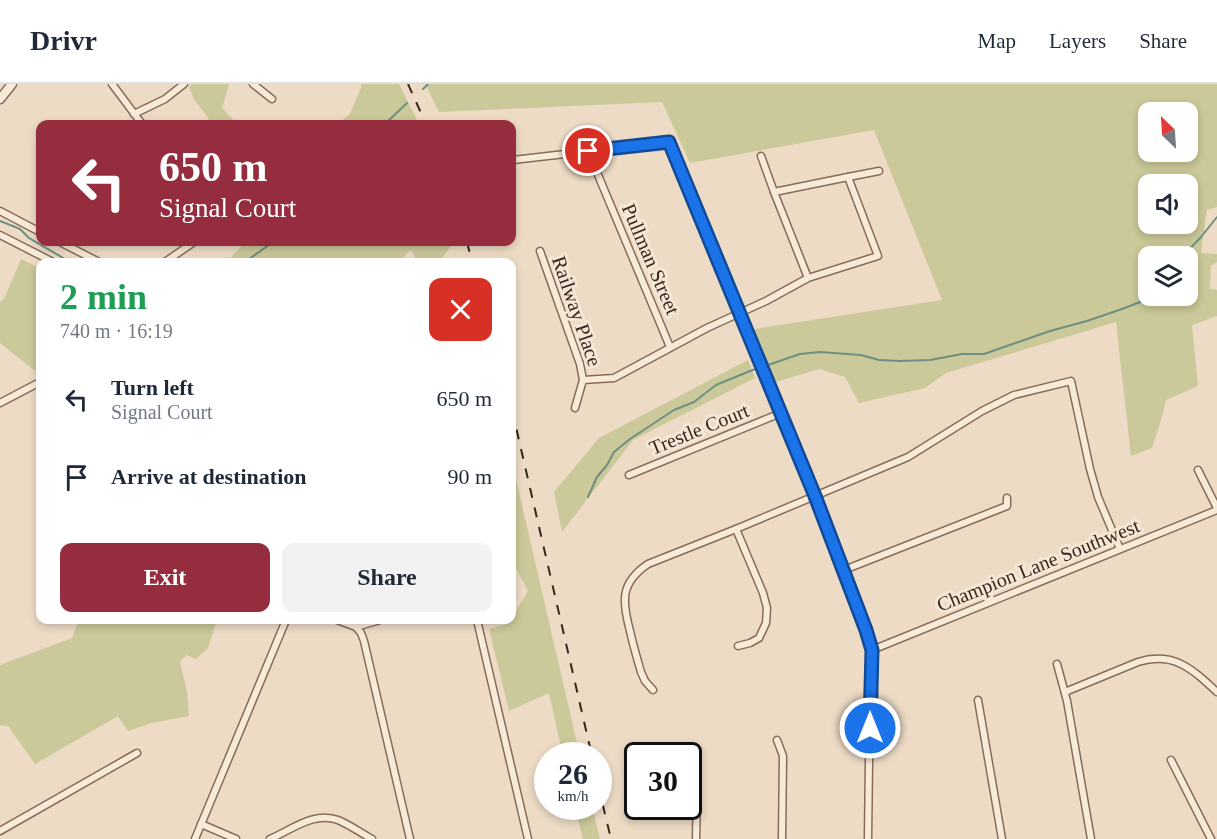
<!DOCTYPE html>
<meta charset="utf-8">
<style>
:root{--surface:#fff;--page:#f2f2f3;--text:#1f2937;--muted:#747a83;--line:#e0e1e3;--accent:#952d3e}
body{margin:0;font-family:Georgia,serif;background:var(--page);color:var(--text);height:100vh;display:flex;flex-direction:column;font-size:22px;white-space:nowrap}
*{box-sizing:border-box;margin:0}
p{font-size:20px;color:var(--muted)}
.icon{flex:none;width:33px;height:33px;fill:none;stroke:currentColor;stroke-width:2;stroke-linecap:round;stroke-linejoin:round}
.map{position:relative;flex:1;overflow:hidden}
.panel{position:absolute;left:36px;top:174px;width:480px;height:366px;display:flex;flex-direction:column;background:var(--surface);border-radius:12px;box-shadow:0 3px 9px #0003}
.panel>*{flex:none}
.top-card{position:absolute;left:36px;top:36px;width:480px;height:126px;border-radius:12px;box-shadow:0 3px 9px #0003;background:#952d3e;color:#fff;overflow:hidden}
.needle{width:39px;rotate:335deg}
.controls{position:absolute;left:1138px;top:18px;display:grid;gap:12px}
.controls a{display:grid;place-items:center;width:60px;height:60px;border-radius:12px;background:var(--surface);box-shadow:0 3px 9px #0003;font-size:30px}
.speed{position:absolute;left:534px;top:658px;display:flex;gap:12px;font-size:30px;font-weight:700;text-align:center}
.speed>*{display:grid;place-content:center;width:78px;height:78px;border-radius:50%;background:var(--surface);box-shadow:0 3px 9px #0003;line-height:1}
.speed small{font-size:15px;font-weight:400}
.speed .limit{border:3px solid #111;border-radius:9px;background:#fff;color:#111}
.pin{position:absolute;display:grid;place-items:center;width:51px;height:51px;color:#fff;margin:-26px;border:3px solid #fff;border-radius:50%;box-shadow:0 2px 6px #0007}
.me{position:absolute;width:66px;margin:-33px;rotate:0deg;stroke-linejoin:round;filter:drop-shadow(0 0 4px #0008)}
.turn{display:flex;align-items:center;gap:21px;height:126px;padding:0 24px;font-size:27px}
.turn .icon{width:78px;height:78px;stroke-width:2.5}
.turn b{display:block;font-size:42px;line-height:51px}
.round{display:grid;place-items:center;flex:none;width:63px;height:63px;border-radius:12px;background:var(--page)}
.headline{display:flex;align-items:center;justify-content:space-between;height:102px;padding:0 24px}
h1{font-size:36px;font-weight:800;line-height:45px;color:#1e9e55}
.cta{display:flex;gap:12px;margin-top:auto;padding:12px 24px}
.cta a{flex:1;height:69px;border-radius:12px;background:var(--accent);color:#fff;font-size:24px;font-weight:800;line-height:69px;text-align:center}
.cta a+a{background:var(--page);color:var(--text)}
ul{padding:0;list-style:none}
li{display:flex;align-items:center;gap:18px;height:78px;padding:0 24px}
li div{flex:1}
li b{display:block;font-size:22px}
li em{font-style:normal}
header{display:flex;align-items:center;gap:36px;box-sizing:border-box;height:84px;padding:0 30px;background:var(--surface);border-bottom:2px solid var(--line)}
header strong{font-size:28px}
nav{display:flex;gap:33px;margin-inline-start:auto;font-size:21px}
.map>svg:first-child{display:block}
</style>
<header>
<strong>Drivr</strong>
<nav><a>Map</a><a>Layers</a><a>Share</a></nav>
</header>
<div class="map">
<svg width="1217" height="755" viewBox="0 0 1217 755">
<rect width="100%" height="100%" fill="#eddbc5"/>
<g fill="#cbc999" fill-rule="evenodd">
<polygon points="192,0 229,0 222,24 237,40 241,40 211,40 211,38 194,15 189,3"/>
<polygon points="361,0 399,0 419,40 338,40 350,30 361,4"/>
<path d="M425,0h792v123l-10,3 -6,43 16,1v8l-6,4 -1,23 7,1v26l-25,9 6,61 -32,14 -3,14 -11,34 -21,8 -15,-134 -170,51 -21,15 -66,15 -14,-26 -26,-8 -43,13 -22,-53 188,-29 -68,-170 -184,33 -28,-61 -223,10zM1149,28h39v40h-39zM1149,100h39v40h-39zM1149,172h39v40h-39z"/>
<polygon points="245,158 454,158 439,178 418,178 411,166 398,178 227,178"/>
<polygon points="21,175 40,184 40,291 0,259 0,218 4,215"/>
<polygon points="748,276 755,294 633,356 562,448 554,408 599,354"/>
<polygon points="512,378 580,672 563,672 549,609 509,627 489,545 508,540 528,507 512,477"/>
<polygon points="47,536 217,536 208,564 196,575 186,571 180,578 187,608 189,632 152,639 128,647 118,632 35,680 8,642 0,641 0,581 72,554 79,536 48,540"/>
<polygon points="575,723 592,723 600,755 583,755"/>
</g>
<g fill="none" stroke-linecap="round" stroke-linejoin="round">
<g stroke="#6e8f81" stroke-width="2">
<polyline points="423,5 428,0"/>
<polyline points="385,40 407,19"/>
<polyline points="0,137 20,145 29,154 70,178"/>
<polyline points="1183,172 1201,153 1217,133"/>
<polyline points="245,178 273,158"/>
<polyline points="768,281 800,270 820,268 861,271 879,276 900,277 930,276 962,270 984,270 1050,247 1087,237 1122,225 1140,218 1149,209"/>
<polyline points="588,413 597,393 607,381 614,368 630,355 674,326 694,318 716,301 755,285"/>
</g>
<defs>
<g id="minor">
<polyline points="112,0 142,40"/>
<polyline points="253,0 272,15"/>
<polyline points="134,30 165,15 184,0"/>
<polyline points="588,67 670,263"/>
<polyline points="761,72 774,108"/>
<polyline points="513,76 669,58 813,406 866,546 872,566 870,599 868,755"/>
<polyline points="848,93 879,87"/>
<polyline points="0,127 40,148"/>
<polyline points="0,151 53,178"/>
<polyline points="60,158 99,178"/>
<polyline points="540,167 580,280 583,296"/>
<polyline points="165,178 194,158"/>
<polyline points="0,319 40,298"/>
<polyline points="575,324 583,296 614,294 707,244 766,217 808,194 878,172 848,93 774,108 808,194"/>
<polyline points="1198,386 1217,424"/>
<polyline points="629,391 781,329"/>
<polyline points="736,445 763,509 767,524 766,539 759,554 750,559 738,562"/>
<polyline points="844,486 1007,422 1007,414"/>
<polyline points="337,536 356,543 380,536"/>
<polyline points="477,536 528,755"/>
<polyline points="356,543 361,549 364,557 410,755"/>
<polyline points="872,566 1217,426"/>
<polyline points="1057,580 1067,617 1091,755"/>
<path d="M653,606l-8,-9 -4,-9c-4,-14 -8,-27 -11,-41 -8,-30 -10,-48 18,-67l88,-35 172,-72 74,-46 32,-16 57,-14 19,88 8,28 22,52"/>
<path d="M1065,608l73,-30c36,-11 54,7 79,30"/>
<polyline points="978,616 1002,755"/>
<polyline points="777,656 783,672 782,755"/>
<polyline points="1171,676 1211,755"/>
<polyline points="691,693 697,707 696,755"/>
<polyline points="201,740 236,755"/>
<polyline points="0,747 137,669"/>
<polyline points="195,755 286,536"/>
<path d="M270,755c21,-9 44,-28 68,-19 12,5 23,13 34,19"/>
</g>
<polyline id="tertiary" points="0,15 12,0"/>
</defs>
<use href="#minor" stroke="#876c5c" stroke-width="9"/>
<use href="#tertiary" stroke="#876c5c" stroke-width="11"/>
<use href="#minor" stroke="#f8ead8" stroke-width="6"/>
<use href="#tertiary" stroke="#f8ead8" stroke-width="8"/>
<g stroke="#38271f" stroke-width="2" stroke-dasharray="10 10" stroke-linecap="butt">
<polyline points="408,0 426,40"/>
<polyline points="467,158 472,178"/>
<polyline points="512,326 592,672"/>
<polyline points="598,701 611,755"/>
</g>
</g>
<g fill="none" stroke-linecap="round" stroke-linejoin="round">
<defs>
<polyline id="route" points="588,67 669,58 815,412 866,546 872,566 870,644"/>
</defs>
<use href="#route" stroke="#114b97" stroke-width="15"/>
<use href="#route" stroke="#1a73e8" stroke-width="10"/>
</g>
<g text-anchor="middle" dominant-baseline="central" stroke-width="6" stroke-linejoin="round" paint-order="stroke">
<g font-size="20" fill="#38271f" stroke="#f5e7d5">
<text transform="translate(651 175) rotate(67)">Pullman Street</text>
<text transform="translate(577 227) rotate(71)">Railway Place</text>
<text transform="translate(699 345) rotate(-22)">Trestle Court</text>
<text transform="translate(1038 481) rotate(-22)">Champion Lane Southwest</text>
</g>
</g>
</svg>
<div class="controls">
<a><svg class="needle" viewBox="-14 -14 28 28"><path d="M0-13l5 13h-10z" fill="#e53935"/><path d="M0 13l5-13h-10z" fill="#747a83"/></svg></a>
<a><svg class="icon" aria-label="sound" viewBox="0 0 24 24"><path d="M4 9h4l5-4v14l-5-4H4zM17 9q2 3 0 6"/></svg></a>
<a><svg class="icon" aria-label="layers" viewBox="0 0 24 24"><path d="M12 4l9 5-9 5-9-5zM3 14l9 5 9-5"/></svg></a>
</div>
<div class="speed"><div>26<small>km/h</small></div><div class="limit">30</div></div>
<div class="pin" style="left:588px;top:67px;background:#d93025"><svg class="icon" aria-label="arrive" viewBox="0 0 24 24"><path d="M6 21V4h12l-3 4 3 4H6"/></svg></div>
<svg class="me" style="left:870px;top:644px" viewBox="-20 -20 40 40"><circle r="17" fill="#1a73e8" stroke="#fff" stroke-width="3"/><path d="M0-11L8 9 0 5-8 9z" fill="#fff"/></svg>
<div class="top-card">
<div class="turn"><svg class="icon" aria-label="left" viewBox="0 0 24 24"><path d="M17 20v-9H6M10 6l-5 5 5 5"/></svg><div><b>650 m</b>Signal Court</div></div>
</div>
<section class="panel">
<div class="headline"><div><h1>2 min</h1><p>740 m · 16:19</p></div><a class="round" style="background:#d93025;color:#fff"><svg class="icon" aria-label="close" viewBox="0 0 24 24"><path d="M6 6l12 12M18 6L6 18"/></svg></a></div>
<ul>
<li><svg class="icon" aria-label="left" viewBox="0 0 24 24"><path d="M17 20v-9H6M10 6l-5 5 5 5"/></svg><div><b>Turn left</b><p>Signal Court</p></div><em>650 m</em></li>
<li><svg class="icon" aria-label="arrive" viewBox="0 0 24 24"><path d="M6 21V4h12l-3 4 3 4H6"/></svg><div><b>Arrive at destination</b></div><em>90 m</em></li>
</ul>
<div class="cta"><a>Exit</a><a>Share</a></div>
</section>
</div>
